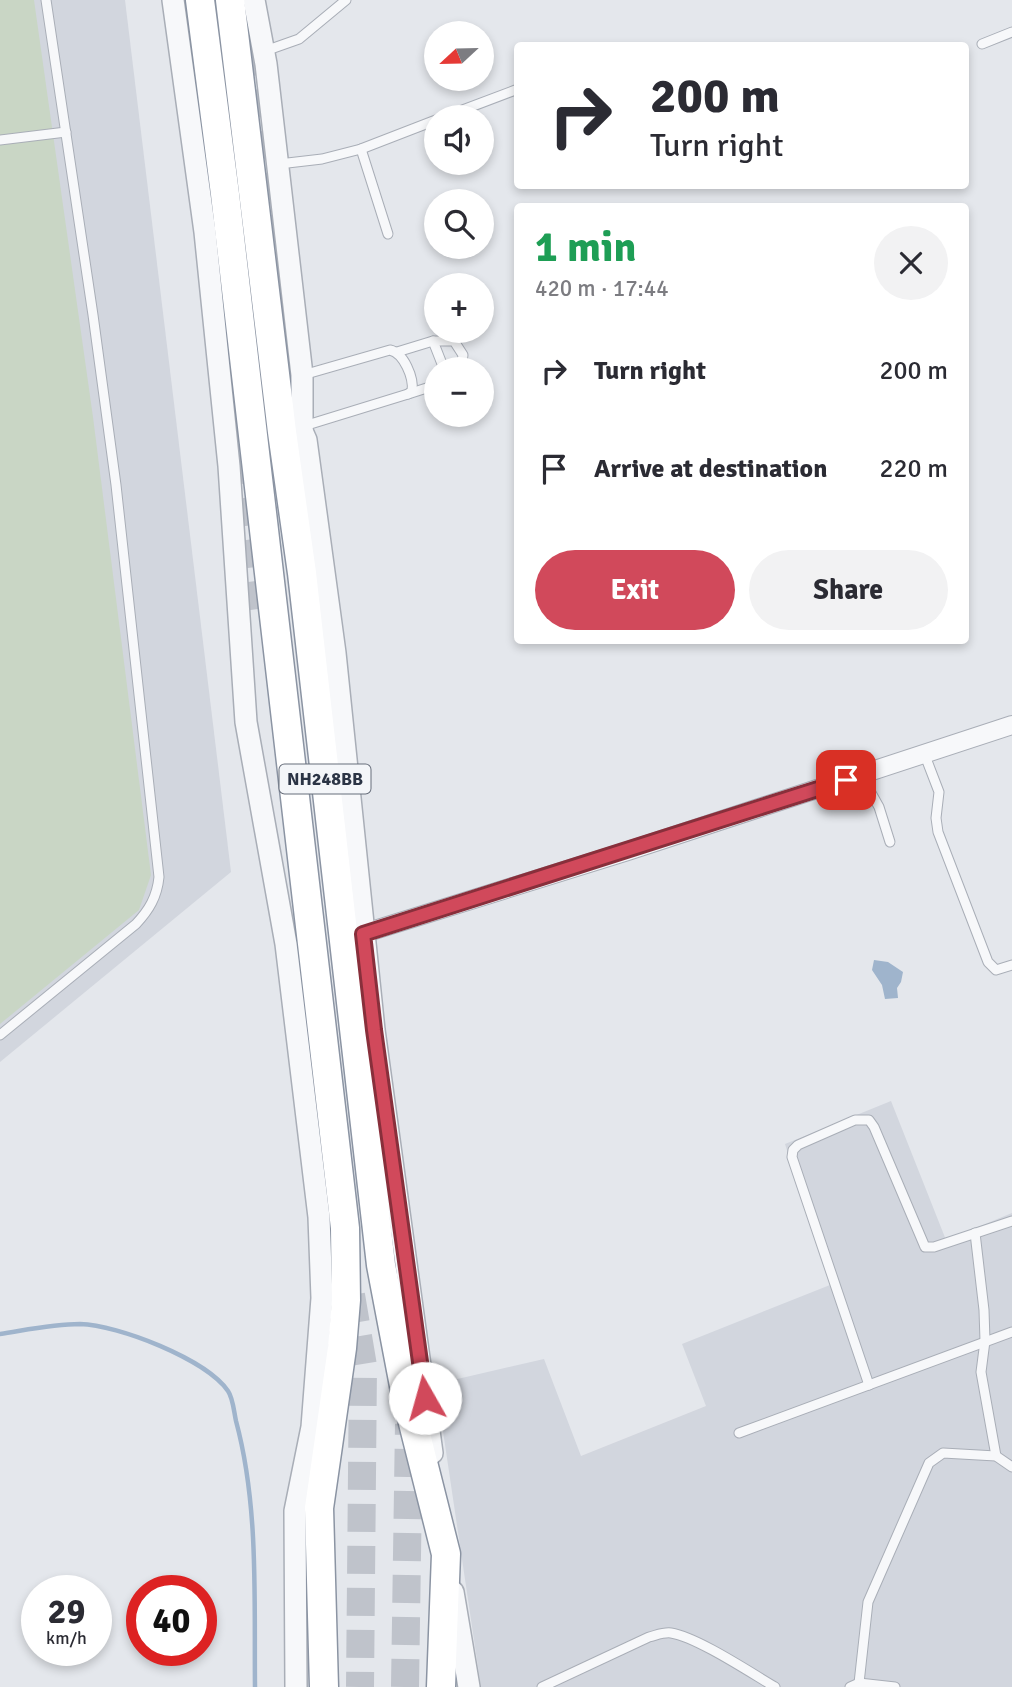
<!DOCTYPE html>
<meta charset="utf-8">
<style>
:root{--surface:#fff;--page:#f2f2f3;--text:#2b2b33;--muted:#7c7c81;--accent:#d1495b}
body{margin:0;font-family:Signika,sans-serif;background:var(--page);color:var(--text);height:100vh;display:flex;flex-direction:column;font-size:26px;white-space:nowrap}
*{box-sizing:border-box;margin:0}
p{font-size:23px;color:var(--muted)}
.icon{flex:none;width:38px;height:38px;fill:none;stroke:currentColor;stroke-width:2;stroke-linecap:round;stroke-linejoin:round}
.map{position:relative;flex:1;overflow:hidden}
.sheet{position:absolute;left:514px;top:203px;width:455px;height:441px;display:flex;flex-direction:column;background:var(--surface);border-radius:7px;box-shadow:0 4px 10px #0003}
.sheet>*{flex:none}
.banner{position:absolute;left:514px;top:42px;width:455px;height:147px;border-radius:7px;box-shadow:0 4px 10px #0003;background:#fff;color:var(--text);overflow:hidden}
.needle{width:46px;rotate:248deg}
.buttons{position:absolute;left:424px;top:21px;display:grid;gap:14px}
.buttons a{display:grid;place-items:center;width:70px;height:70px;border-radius:50%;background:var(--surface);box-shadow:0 4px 10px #0003;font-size:35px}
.speed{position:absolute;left:21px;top:1575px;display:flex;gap:14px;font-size:35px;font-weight:700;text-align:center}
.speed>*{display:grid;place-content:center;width:91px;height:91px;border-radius:50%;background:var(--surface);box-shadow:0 4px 10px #0003;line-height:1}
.speed small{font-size:18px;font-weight:400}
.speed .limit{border:10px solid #d22;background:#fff;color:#111}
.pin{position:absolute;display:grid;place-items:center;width:60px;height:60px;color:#fff;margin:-30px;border-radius:14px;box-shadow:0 4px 10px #0006}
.me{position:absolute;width:77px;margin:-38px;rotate:353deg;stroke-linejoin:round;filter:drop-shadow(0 0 5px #0008)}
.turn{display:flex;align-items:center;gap:24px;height:147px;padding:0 21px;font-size:32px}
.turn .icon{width:91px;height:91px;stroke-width:2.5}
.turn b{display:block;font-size:49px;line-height:60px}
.round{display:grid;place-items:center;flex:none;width:74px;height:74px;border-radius:37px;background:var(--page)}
.head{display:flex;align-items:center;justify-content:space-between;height:119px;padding:0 21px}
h1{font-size:42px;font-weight:700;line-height:52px;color:#1e9e55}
.action{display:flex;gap:14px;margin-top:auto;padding:14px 21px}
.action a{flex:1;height:80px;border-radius:42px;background:var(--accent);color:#fff;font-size:28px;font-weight:700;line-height:80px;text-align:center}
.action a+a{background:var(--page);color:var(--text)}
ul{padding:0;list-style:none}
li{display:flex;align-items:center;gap:21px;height:98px;padding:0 21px}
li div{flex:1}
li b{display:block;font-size:26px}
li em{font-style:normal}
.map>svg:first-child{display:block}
</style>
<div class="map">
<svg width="1012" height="1687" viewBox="0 0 1012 1687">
<rect width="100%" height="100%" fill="#e4e7ec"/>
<g fill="#d2d6de">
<polygon points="0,0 125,0 231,872 0,1062"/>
<polygon points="891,1101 946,1240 1012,1213 1012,1687 481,1687 436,1384 544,1359 581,1456 706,1406 682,1344 830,1285 785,1144"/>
</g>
<polygon fill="#c9d6c5" points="0,0 34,0 93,417 151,875 139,910 0,1024"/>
<polygon fill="#9fb4cc" points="874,960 888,962 903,972 901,982 897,988 898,998 885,999 882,985 872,970"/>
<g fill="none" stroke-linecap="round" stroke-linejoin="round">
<path stroke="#9fb4cc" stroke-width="4.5" d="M0,1334c26,-4 53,-10 80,-10 38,1 126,35 148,67 5,7 6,21 8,30 23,85 18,178 19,266"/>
<g stroke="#bfc3cb" stroke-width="28" stroke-dasharray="28 14" stroke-linecap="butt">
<polyline points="184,0 192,68"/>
<polyline points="247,6 296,424"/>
<polyline points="225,331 260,617"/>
<polyline points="351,1295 363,1366 360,1687"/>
<polyline points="405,1687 409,1424"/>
</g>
<defs>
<g id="service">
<polyline points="982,44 1012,32"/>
<polyline points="265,51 299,39 346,0"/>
<polyline points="444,117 518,89"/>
<polyline points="0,140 66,132"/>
<polyline points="361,149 388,234"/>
<polyline points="279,164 322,159 361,149 436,120"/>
<polyline points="433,341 444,369"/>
<polyline points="397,352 433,341 454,341 463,355 461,369"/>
<path d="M303,375l87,-25c14,3 24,28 22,41l-4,3 -104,32"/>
<polyline points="408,394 436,385"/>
<polyline points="924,753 939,792 936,818 938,832 988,962 996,970 1012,965"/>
<polyline points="861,775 879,807 890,842"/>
<path d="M0,1035l136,-111c13,-14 21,-27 23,-47l-43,-392 -23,-170 -47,-315"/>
<polyline points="975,1233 984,1310 985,1341 981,1372 996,1456"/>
<polyline points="869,1385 792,1157 793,1150 798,1145 855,1120 869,1120 874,1127 925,1247 934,1247 1012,1221"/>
<polyline points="739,1433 1012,1332"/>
<polyline points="859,1683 868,1602 929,1463 943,1453 996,1456 1012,1467"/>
<path d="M542,1687l107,-50c8,-2 15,-5 22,-4 26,4 80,40 104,54"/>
<polyline points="850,1687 859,1683 895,1687"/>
</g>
<polyline id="minor" points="352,937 628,851 1012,725"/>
<g id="tertiary">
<polyline points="173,0 205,232 229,466 246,722 286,944 319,1217 322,1298 312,1427 295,1511 296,1687"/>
<polyline points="254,0 266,64 302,375 302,431"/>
<polyline points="282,432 302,431 306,440 335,653 374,1030 432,1453"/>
<polyline points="453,1592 469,1687"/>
</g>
<g id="trunk">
<polyline points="200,0 225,194 345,1228 346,1300 342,1348 319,1508 324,1687"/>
<polyline points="230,0 282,432 302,573 381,1265 405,1391 446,1554 441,1687"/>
</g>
</defs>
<use href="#service" stroke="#a9aeb7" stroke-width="11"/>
<use href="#minor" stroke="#a9aeb7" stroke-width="20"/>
<use href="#tertiary" stroke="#a9aeb7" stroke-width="24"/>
<use href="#trunk" stroke="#8b94a3" stroke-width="31"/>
<use href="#service" stroke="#f7f8fa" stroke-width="9"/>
<use href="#minor" stroke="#f7f8fa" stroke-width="18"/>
<use href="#tertiary" stroke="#f7f8fa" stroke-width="21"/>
<use href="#trunk" stroke="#fff" stroke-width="28"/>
</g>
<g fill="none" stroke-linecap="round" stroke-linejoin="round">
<defs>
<polyline id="route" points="425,1398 374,1030 363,934 846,780"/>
</defs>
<use href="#route" stroke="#882f3b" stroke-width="18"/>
<use href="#route" stroke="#d1495b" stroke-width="12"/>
</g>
<g text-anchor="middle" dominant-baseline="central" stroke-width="6" stroke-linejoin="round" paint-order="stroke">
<rect fill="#f4f6f9" stroke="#676e7b" stroke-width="2" x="279.5" y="764.5" width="91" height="29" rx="5"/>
<g font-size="18" font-weight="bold" fill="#2b3445">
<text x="325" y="779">NH248BB</text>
</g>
</g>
</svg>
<div class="buttons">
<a><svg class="needle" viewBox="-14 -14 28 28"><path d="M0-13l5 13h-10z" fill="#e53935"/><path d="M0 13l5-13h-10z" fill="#7c7c81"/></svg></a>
<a><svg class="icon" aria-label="sound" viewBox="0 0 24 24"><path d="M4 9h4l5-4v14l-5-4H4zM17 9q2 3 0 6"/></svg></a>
<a><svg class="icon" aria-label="search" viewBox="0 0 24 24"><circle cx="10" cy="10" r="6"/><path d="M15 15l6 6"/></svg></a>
<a>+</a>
<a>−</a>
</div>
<div class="speed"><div>29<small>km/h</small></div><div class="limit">40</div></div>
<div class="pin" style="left:846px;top:780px;background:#d93025"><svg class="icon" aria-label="arrive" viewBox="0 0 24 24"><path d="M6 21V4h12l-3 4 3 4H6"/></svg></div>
<svg class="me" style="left:425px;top:1398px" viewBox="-20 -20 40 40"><circle r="19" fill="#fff"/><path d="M0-13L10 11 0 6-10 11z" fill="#d1495b"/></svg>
<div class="banner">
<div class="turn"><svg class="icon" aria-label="right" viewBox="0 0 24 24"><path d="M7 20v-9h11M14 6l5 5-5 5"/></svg><div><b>200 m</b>Turn right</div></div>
</div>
<section class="sheet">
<div class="head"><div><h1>1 min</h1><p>420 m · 17:44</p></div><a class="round"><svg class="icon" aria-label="close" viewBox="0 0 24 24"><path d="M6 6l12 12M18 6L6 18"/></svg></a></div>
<ul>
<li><svg class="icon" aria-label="right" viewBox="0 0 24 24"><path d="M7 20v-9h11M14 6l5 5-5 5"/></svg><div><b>Turn right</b></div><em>200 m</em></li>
<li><svg class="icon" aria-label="arrive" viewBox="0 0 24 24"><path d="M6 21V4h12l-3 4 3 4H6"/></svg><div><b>Arrive at destination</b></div><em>220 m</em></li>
</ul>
<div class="action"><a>Exit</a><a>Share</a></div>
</section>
</div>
